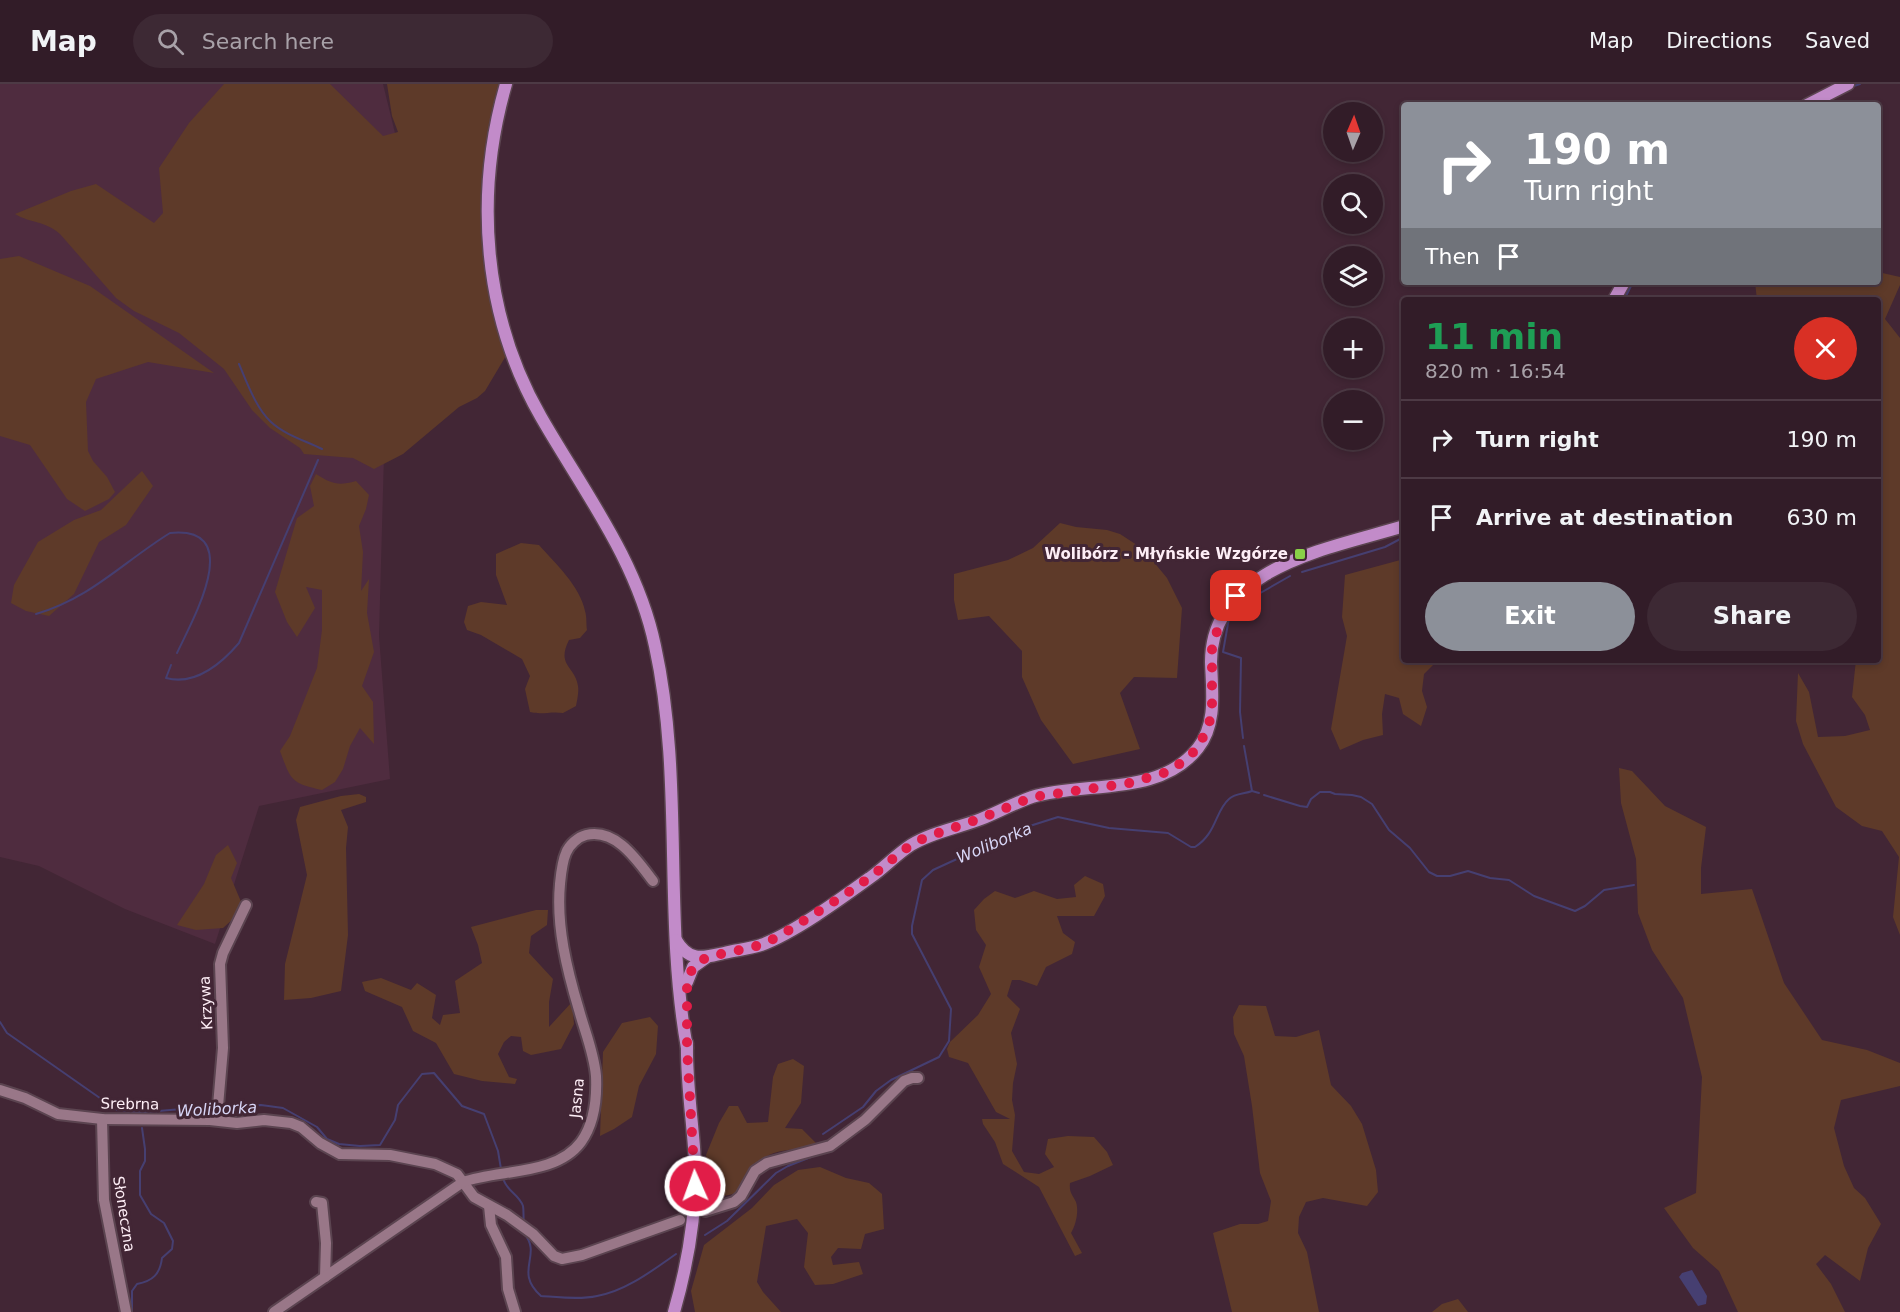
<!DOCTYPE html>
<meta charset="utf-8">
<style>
:root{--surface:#321c28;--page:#3d2934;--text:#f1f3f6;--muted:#a8a1a8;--line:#4d3a45;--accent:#8c9099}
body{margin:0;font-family:"DejaVu Sans",sans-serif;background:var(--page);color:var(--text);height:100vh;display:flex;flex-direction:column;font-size:22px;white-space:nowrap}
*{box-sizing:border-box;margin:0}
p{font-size:20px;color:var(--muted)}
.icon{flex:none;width:33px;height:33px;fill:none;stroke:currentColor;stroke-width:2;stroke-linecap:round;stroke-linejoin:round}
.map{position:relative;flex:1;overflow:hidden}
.sheet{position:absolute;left:1401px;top:213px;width:480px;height:366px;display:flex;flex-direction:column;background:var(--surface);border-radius:6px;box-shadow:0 3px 9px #0003,0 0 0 2px var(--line)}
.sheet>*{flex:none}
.hud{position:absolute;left:1401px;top:18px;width:480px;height:183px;border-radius:6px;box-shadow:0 3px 9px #0003,0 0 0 2px var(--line);background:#8c9099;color:#fff;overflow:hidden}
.needle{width:39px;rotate:2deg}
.tools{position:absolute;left:1323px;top:18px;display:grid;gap:12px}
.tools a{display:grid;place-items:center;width:60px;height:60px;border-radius:50%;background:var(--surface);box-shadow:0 3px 9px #0003,0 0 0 2px var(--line);font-size:30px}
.pin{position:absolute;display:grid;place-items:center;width:51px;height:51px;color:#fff;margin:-26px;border-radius:12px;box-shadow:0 3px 9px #0006}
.me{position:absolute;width:66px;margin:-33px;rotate:358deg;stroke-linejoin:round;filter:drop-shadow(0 0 4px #0008)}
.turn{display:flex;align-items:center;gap:21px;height:126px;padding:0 24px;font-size:27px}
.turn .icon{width:78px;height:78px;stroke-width:2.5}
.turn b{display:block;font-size:42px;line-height:51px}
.then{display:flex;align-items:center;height:57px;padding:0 24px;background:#0003;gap:12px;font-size:22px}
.round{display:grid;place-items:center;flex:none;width:63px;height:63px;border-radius:32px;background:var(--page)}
.headline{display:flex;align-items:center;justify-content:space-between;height:102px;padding:0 24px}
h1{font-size:36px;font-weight:700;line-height:45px;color:#1e9e55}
.button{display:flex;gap:12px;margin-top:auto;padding:12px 24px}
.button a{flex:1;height:69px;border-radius:36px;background:var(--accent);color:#fff;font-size:24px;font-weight:700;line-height:69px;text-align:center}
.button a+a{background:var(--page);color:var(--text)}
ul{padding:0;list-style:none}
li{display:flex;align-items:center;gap:18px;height:78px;padding:0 24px;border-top:2px solid var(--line)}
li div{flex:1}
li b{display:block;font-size:22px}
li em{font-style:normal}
header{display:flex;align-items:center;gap:36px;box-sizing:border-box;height:84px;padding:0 30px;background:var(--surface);border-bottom:2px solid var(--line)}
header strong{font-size:28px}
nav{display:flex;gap:33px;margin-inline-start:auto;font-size:21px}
.search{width:420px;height:54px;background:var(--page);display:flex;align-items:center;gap:15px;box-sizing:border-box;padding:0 21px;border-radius:33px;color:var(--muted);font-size:22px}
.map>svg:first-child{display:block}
</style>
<header>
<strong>Map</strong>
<div class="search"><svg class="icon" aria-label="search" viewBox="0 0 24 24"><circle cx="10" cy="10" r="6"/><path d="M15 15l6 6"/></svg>Search here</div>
<nav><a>Map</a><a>Directions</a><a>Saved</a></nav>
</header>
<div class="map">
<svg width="1900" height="1228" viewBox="0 0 1900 1228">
<rect width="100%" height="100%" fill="#422635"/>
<polygon fill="#4f2c3f" points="0,0 383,0 403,82 384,371 379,552 390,695 259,722 215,860 125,825 39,782 0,773"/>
<g fill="#5e3a29">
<path d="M224,0h106l53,52 15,-4 -6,-16 -5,-32h119l-19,117 23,148 -25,42 -8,7 -18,9 -56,47 -29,15 -21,-11 -49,-4 -4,-6 -30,-20 -18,-18 -28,-41 -45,-36 -45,-22 -18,-13 -56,-64c-16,-14 -28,-10 -45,-20l56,-23 25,-7 58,39 9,-10 -4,-45 30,-45z"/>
<polygon points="19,172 90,202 214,289 148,278 96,295 86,318 88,367 93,377 107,393 115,408 109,415 85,427 67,415 30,361 0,352 0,175"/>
<polygon points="1878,188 1900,193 1900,201 1885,235 1900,254 1900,851 1893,833 1899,773 1882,747 1862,742 1836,723 1803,660 1796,637 1798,589 1809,608 1818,653 1845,652 1870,646 1865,631 1852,613 1856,576 1878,576 1878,216 1757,216 1755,198 1878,198"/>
<polygon points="142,387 153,402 126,441 99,458 74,510 49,532 26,527 11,519 14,501 38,458 74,436 101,426"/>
<path d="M316,390c16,10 22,12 40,7l13,14 -3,14 -7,17 4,26 -2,39 8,-12 -2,34 7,39 -12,34 11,16 1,42 -14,-16 -10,18 -7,23 -8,13 -13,8c-32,-7 -31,-10 -42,-39l10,-15 27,-68 5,-38v-40l-16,-3 9,21 -18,29 -10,-15 -12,-30 22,-74 17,-12 -4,-20z"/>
<polygon points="1060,439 1076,443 1107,446 1120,450 1143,465 1167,494 1182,524 1177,594 1134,593 1120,609 1140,665 1073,680 1041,636 1022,593 1022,567 989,532 958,536 954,516 954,490 1008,476 1033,464"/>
<path d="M521,459l18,2c16,18 41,41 46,66 2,6 1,13 2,19l-7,8 -11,2c-13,26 6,26 9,46 1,6 -1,15 -2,20l-13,7c-12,-2 -21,2 -33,-1l-5,-23 5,-13 -8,-17 -41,-24 -14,-5 -3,-8 4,-16 13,-4 26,3 -11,-30v-21z"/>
<polygon points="1404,475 1404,576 1438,576 1424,590 1422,607 1427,623 1421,642 1403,630 1399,614 1385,610 1382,630 1383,651 1363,656 1340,666 1331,645 1347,552 1342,533 1345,491"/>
<polygon points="1619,684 1632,687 1665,722 1706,743 1701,784 1701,810 1752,805 1784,899 1822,956 1867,966 1900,979 1900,1002 1841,1016 1834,1044 1844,1082 1854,1104 1865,1114 1881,1140 1868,1164 1860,1197 1825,1171 1816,1180 1831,1200 1845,1228 1738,1228 1719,1187 1693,1164 1664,1124 1696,1109 1702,993 1683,914 1652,866 1638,829 1636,775 1621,719"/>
<polygon points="359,710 366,713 366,718 341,726 348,743 346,764 348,851 341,907 311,914 284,916 285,880 307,791 296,736 300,723 341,712"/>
<polygon points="228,761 237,779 231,794 242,820 233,835 223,844 196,846 177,841 204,800 216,771"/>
<path d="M1085,792l18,8 2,12 -11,20h-37l6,17 12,9 -3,12 -26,13 -9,19 -17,-6h-8l-5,16 13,13 -9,24 6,31 -4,19 -1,17 3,15 -3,36 12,21 15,2 15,-7 -9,-13 3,-15 20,-3 26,1 13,15 6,13 -23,11 -20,7c-1,9 2,11 6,19 3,9 0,23 -5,31l11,20 -7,3 -36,-69 -36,-23 -8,-22 -12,-18 -1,-5h28l-14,-7 -28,-49 -19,-6 -2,-8 3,-7 28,-27 13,-21 -12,-27 7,-22 -10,-15 -2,-20 10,-11 11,-8 20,7 19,-7 23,8 19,-2 -2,-12z"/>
<polygon points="536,826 548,826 547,841 531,852 529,869 553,895 549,918 549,943 572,918 574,940 561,965 531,971 523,967 521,953 511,952 504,958 498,970 509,993 517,995 515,1000 482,997 454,990 436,959 413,947 402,923 365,907 362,898 381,894 411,906 417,899 436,911 432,934 440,941 443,931 460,929 455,897 482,879 478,861 471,843"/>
<polygon points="1239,921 1266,922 1275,952 1296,953 1319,946 1331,1001 1351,1022 1362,1040 1376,1086 1378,1108 1367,1122 1323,1114 1306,1118 1299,1133 1298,1149 1307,1168 1319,1228 1232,1228 1213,1149 1240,1140 1258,1140 1268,1137 1271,1117 1260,1089 1252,1022 1244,972 1234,950 1233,933"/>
<polygon points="650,933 658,942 656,970 639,1002 632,1033 614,1045 600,1052 603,968 622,939"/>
<path d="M793,975l11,7 -3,37 -16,25 17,1 14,14c-13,8 -28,5 -42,10 -6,2 -15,7 -20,12 -20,14 0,32 -41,31l-7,-41 13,-32 10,-17h9l9,17 21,-1 5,-45 5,-13z"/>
<polygon points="820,1083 846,1094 869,1099 882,1110 884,1145 865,1150 861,1165 838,1164 831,1173 833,1181 859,1178 863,1190 833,1200 815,1201 804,1183 808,1149 797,1135 766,1142 757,1198 763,1208 781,1228 695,1228 691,1207 704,1161 752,1124 774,1101 798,1086"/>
<polygon points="1458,1215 1468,1228 1432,1228 1442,1220"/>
</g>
<polygon fill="#463f71" points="1692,1186 1707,1212 1706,1220 1698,1222 1679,1193 1682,1189"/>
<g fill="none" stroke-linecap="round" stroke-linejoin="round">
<g stroke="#463f71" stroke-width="2">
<polyline points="1851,3 1860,0"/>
<polyline points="1624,216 1633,198"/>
<path d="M239,280c8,19 17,44 32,58 14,13 35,19 51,27"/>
<polyline points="1302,488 1385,463 1404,453"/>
<path d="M36,530c55,-16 87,-52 134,-81 77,-8 22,88 7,120"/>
<path d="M171,581l-5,13c30,8 55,-14 73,-35l79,-183"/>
<polyline points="1243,654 1240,628 1241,574 1223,568 1229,534 1248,516 1290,492"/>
<polyline points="1244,662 1252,707"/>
<polyline points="1252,707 1259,709"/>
<polyline points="1264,711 1300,722 1307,723 1311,715 1320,708 1330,708 1335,710 1352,711 1361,713 1372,720 1389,746 1410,764 1429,788 1437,792 1450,792 1468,787 1490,794 1509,796 1534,812 1575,827 1585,822 1604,806 1634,801"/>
<path d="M0,938l7,11 110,77c32,6 66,-4 98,-2"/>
<polyline points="221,1024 261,1021 283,1024 317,1043 327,1055 339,1060 360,1062 380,1061 395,1036 398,1021 422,990 434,989 462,1022 484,1030 498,1067 501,1085"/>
<path d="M823,1050l40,-27 13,-16 15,-11 48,-23 10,-16 2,-32 -39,-75v-8l10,-46 11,-10 37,-17 8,-6 36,-16 44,-14 51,11 59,5 23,14h4c22,-14 20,-36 34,-48 6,-6 16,-5 23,-8"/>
<path d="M503,1094c3,13 16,16 20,28 1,5 0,11 1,16"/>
<path d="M524,1149c19,23 -11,38 17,63 18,1 38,4 56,0 29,-5 56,-26 79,-42"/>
<polyline points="705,1151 727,1137 776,1089 788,1082 816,1071"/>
<path d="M132,1228v-21l5,-7c16,-3 23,-10 25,-26l10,-9 1,-8 -9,-18 -13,-9 -11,-19v-24l5,-10v-12l-3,-21"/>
</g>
<defs>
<g id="minor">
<polyline points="0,1006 25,1014 58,1030 102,1035 210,1036 237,1039 264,1036 291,1039 301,1043 320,1059 340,1070 390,1071 435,1080 457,1090 474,1113 507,1131 533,1150 554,1172 562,1175 582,1171 680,1136"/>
<polyline points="218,1022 223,964 220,880 223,869 246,821"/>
<polyline points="102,1035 104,1116 126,1228"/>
<polyline points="316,1118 322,1119 326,1159 325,1193"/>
<polyline points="489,1122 491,1141 506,1173 508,1205 515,1228"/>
<polyline points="705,1127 734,1118 741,1112 755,1087 767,1079 830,1062 865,1036 904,997 912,994 918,994"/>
<path d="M274,1228l189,-130c36,-13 93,-6 118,-40 13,-18 16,-44 15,-66 -2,-23 -11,-44 -17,-66 -12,-40 -23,-84 -19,-126 1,-10 2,-22 6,-31 3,-8 12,-16 20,-18 30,-7 51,25 67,46"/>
</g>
<g id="major">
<path d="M506,0c-32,111 -23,232 35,333 43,75 96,143 114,229 29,132 8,269 32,402"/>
<polyline points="1807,21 1848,0"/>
<polyline points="1614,216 1624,198"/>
<path d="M676,856c13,22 26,18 48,13 12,-3 25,-4 37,-8 33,-12 81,-47 110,-68 14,-10 26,-23 40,-32 21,-13 47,-17 70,-26 17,-7 34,-16 51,-22 53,-16 128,0 166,-49 19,-24 14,-57 13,-86 0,-96 122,-114 193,-136"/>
<polyline points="687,898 693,883 707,873"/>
<path d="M674,1228c14,-49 23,-98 21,-150 -2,-39 -9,-80 -8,-119"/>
</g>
</defs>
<use href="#minor" stroke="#5b4450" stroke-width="14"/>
<use href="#major" stroke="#5b4450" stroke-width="15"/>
<use href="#minor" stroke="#978" stroke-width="10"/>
<use href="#major" stroke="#c28bc9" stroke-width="12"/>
</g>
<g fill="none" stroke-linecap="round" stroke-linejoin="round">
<polyline stroke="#e11d48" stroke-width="10" stroke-dasharray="0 18" points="695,1102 687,964 687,898 693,883 707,873 754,863 778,853 846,810 873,791 905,765 924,754 979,735 1033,713 1130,699 1167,688 1181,679 1198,664 1209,640 1212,625 1212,563 1219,541 1236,512"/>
</g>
<rect fill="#89cf48" stroke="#422635" stroke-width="2" x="1294" y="464" width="12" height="12" rx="3"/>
<g text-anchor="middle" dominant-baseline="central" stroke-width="6" stroke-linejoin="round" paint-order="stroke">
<g font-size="15" font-weight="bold" fill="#feeef6" stroke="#422635" text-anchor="end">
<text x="1288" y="470">Wolibórz - Młyńskie Wzgórze</text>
</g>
<g font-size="15" fill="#feeef6" stroke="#422635">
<text transform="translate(206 919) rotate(-93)">Krzywa</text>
<text transform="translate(577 1014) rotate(-84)">Jasna</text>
<text transform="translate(130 1020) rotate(1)">Srebrna</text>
<text transform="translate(124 1130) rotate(81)">Słoneczna</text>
</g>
<g font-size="16" font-style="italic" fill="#d7d5f6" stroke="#422635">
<text transform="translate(994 759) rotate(-23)">Woliborka</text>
<text transform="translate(217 1025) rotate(-3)">Woliborka</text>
</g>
</g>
</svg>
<div class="tools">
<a><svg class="needle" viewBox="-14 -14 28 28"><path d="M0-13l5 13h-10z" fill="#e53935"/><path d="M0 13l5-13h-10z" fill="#a8a1a8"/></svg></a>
<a><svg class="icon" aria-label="search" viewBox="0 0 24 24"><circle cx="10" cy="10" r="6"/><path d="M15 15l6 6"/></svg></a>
<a><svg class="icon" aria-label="layers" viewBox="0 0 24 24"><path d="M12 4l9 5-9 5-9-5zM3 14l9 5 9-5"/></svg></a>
<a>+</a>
<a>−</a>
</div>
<div class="pin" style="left:1236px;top:512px;background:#d93025"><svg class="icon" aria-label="arrive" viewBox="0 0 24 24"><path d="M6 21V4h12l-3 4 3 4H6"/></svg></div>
<svg class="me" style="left:695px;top:1102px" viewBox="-20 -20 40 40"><circle r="17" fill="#e11d48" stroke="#fff" stroke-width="3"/><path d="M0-11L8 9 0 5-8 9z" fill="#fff"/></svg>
<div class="hud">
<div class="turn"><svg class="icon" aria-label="right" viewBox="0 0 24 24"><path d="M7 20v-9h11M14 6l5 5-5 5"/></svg><div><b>190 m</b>Turn right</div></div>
<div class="then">Then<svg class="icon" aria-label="arrive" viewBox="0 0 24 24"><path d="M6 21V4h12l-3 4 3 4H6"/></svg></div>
</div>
<section class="sheet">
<div class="headline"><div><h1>11 min</h1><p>820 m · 16:54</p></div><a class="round" style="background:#d93025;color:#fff"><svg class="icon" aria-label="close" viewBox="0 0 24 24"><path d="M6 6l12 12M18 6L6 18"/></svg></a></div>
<ul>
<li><svg class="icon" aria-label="right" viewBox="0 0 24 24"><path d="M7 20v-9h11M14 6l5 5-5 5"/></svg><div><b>Turn right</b></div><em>190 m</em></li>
<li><svg class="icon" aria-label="arrive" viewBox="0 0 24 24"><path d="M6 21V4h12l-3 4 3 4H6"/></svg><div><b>Arrive at destination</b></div><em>630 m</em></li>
</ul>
<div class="button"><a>Exit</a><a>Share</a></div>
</section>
</div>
